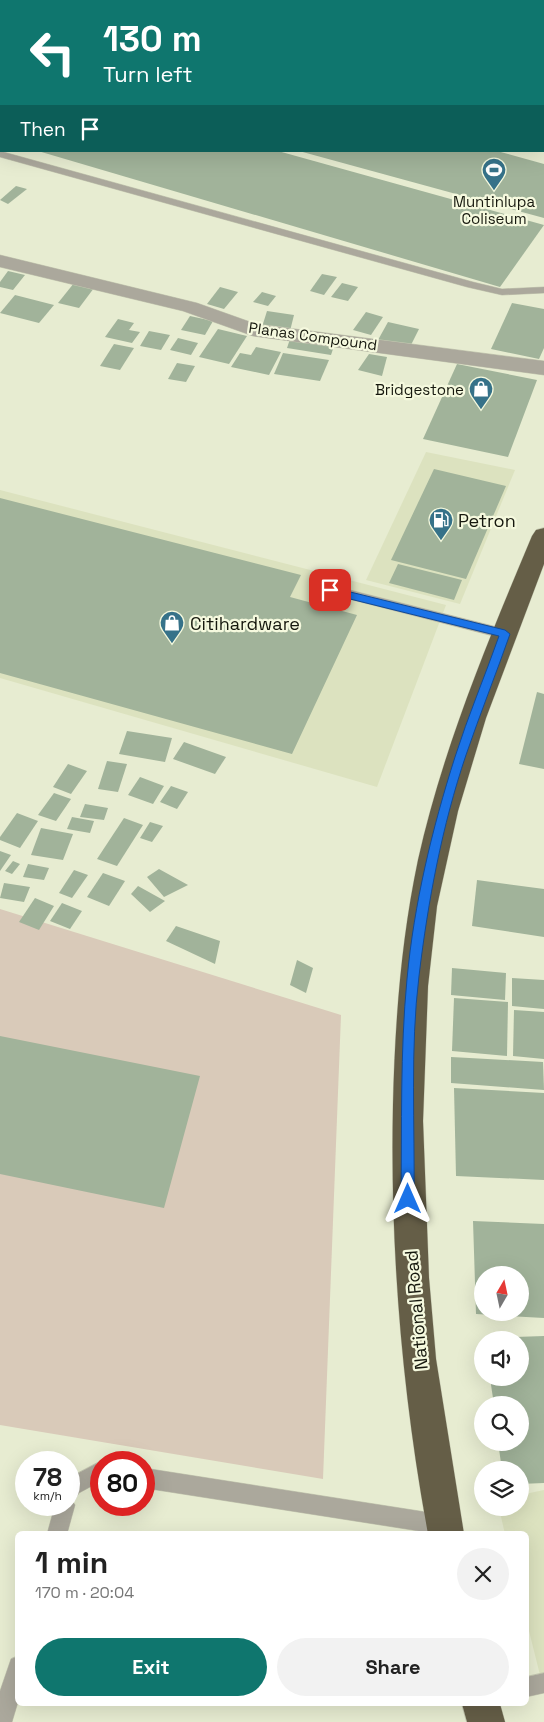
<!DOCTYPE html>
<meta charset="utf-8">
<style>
:root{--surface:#fff;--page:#f2f2f2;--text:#222;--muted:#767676;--accent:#0f766e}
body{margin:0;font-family:"Space Grotesk",sans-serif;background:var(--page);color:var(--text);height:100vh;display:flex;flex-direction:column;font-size:19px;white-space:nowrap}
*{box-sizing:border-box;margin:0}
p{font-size:16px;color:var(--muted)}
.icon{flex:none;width:28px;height:28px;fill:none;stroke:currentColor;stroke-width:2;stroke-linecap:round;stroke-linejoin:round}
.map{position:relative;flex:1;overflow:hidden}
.details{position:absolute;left:15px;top:1531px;width:514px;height:175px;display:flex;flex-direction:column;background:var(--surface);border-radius:8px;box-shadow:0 5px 20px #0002}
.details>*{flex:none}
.top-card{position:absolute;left:0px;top:0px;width:545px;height:152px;box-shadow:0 5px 20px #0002;background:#0f766e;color:#fff;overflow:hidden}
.needle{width:32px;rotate:9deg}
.tools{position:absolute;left:474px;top:1266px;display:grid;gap:10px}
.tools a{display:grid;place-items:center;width:55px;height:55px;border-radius:50%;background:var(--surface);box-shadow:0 5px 20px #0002;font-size:25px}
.speed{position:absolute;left:15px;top:1451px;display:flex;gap:10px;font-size:25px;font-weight:700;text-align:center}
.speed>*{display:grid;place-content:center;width:65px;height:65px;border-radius:50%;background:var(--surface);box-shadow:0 5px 20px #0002;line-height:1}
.speed small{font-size:12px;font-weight:400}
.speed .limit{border:8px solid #d22;background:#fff;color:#111}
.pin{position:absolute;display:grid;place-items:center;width:42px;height:42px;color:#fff;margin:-21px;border-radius:10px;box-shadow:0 2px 8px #0006}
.me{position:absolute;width:55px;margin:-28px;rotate:0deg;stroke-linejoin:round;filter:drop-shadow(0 0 4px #0008)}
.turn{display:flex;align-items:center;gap:18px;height:105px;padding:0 20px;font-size:22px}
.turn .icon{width:65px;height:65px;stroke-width:2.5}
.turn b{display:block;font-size:35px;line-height:42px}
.then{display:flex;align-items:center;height:48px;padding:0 20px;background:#0003;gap:10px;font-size:19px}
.round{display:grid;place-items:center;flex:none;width:52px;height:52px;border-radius:26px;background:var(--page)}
.overview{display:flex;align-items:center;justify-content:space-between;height:85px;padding:0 20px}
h1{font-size:30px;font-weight:700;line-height:38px}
.primary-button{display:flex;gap:10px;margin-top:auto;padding:10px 20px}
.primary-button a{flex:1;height:58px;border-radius:30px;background:var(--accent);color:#fff;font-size:20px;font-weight:700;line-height:58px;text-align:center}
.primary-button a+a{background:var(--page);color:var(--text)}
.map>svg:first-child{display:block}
</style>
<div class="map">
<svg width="544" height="1722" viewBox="0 0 544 1722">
<rect width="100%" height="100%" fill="#e7ecd1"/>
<g fill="#dce2bf">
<polygon points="426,452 515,470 460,604 366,580"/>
<polygon points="0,490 446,605 377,787 0,678"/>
<polygon points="544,1490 544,1691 526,1619 526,1534 505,1534 499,1508 520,1508 520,1495"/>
</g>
<polygon fill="#d9cab9" points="0,909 341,1015 323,1479 0,1425"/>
<g fill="#a1b39a" fill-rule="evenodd">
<polygon points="38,151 278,151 544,225 500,287"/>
<polygon points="299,151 497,151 544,164 544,218"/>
<polygon points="16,186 27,189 8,204 0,200"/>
<polygon points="8,271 25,275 13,290 0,287 0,282"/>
<polygon points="322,274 337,277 324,295 310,291"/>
<polygon points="74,283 94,288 79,308 58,303"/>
<polygon points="342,283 358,287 348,301 331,297"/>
<polygon points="220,287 238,292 224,309 207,304"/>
<polygon points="262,292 276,296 268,306 253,302"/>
<polygon points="15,295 54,305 39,323 0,313"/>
<polygon points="512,303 544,309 544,348 539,359 491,349"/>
<polygon points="267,311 294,315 290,331 262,327"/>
<polygon points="366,312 383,317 371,335 353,330"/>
<polygon points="190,316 213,321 205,335 181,330"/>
<polygon points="118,319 134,323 129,330 140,332 132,343 105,337"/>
<polygon points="388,322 419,329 410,347 378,340"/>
<polygon points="218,329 247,336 229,364 199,357"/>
<polygon points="149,331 170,335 161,350 140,346"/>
<polygon points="291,336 335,343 331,355 287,348"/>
<polygon points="178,338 198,343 191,355 170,350"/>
<polygon points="114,344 134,348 120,370 100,366"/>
<polygon points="256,347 281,352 269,375 231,367 240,353 251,355"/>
<polygon points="283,353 329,360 320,381 274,374"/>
<polygon points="369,354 387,357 382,376 358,370"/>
<polygon points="177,363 195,366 186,382 168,379"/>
<polygon points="457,364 537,380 508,457 423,439"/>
<polygon points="434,469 506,486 466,579 391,560"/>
<polygon points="0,498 301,575 290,597 357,615 292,754 0,673"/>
<polygon points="398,564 462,580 454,600 389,583"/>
<polygon points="537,692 544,694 544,769 519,764"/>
<polygon points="127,731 172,738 165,762 119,754"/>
<polygon points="184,742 226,757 215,774 173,759"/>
<polygon points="107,761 127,764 118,792 98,789"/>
<polygon points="68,764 87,771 71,794 53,787"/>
<polygon points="140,777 164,786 153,804 128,795"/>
<polygon points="171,786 188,792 177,809 160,802"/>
<polygon points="54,793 71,799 56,821 38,815"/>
<polygon points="85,804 108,808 104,820 80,817"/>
<polygon points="17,813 38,821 20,848 0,840 0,837"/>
<polygon points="72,817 94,821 90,833 67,829"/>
<polygon points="124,818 143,825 117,866 97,859"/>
<polygon points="150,822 163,826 152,842 140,838"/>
<polygon points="41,828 73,834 63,860 31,855"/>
<polygon points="0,851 11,855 0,871"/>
<polygon points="13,861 20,864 12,874 5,871"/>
<polygon points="28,864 49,868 44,880 23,877"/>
<polygon points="159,869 188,885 164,897 147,877"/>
<polygon points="74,870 88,875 72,898 59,893"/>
<polygon points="103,873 125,881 109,906 87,897"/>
<polygon points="477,880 544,889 544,937 472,926"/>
<polygon points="4,883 30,887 24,902 0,898"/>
<polygon points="138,886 165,901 150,912 131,894"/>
<polygon points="35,898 54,906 39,930 19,922"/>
<polygon points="62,903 82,911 70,929 50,921"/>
<polygon points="176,926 220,941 215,964 166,941"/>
<polygon points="297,960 313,968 306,993 290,985"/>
<polygon points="452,968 506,973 505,1000 451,995"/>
<polygon points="512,978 544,980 544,1009 512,1006"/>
<polygon points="454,998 508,1002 507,1056 452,1051"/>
<polygon points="514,1010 544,1012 544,1059 513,1056"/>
<polygon points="0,1036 200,1076 164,1208 0,1174"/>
<polygon points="451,1057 543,1062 544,1090 451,1083"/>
<polygon points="454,1088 544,1093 544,1180 456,1176"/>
<path d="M473,1221l71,3v94l-68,-4zM482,1275h38v37h-38z"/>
<polygon points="544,1336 544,1483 520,1484 520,1470 502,1470 498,1442 520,1442 520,1405 494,1405 490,1378 520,1378 520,1340 485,1340 485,1338"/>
</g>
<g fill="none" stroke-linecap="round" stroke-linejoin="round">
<defs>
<g id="lane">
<rect x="255" y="0" width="13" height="1"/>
<rect x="372" y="0" width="14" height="1"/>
<rect x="491" y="0" width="13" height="1"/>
<polygon points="0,151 473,282 502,289 544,287 544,293 502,295 467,287 0,157"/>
<polygon points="330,585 505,629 510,631 512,634 510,637 505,639 325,593 323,590 325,587"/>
<polygon points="101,1461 104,1462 101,1462 101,1481 79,1493 73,1502 75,1505 67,1534 47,1534 55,1505 69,1505 69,1478"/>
<polygon points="144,1468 445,1515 452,1518 455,1525 452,1532 438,1534 144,1488"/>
<polygon points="18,1656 18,1702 12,1722 0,1722 0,1691 11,1659"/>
<polygon points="544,1673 544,1693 526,1697 526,1677"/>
</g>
<polygon id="street" points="0,255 197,303 256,324 544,361 544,375 253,336 183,311 0,267"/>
<g id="highway">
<path d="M544,528v36l-58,154 -28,93 -21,95 -9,80 -5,135 6,157 7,81 28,175h-36c-26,-142 -38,-285 -35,-429 2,-83 8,-164 25,-245 25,-112 70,-219 114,-324l4,-6z"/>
<polygon points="462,1704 500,1704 505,1722 467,1722"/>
</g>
</defs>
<use href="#lane" stroke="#c6cab2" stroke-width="1"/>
<use href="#street" stroke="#c6cab2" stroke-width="1"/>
<use href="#highway" stroke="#c6cab2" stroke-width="1"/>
<use href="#lane" fill="#aba89c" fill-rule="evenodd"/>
<use href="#street" fill="#aba89c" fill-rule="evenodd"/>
<use href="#highway" fill="#655e47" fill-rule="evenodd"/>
</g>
<path fill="#1a73e8" stroke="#114b97" d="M330,587l175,43 5,4c-14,40 -30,80 -44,121 -24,71 -38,146 -47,221 -9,73 -4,149 -5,223l-2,4 -4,2 -5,-2 -2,-4c1,-73 -1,-147 6,-220 7,-75 25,-150 48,-222 13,-41 30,-81 44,-121l-173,-43 -1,-3z"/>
<defs>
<symbol id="stadium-pin" viewBox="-11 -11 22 30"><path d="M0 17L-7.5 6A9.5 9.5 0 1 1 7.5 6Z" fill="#367289" stroke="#f5f9de"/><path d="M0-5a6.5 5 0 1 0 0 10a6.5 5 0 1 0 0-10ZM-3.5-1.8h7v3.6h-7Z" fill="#fff"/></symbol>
<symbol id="shop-pin" viewBox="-11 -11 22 30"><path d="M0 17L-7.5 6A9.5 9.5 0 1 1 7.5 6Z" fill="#367289" stroke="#f5f9de"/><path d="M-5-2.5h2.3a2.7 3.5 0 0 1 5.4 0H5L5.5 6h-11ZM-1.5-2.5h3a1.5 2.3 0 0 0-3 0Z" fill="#fff"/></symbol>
<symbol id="fuel-pin" viewBox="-11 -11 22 30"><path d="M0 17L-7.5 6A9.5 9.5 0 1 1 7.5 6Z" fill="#367289" stroke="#f5f9de"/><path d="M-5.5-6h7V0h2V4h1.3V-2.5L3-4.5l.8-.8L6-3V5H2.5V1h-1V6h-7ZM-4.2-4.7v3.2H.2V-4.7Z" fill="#fff"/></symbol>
</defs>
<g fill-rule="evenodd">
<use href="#stadium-pin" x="480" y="156" width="28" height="38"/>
<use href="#shop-pin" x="467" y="375" width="28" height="38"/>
<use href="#fuel-pin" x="427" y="506" width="28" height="38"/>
<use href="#shop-pin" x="158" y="609" width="28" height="38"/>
</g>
<g text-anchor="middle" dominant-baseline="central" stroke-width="4.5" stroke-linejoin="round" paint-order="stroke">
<g font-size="15" fill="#16180e" stroke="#f5f9de">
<text x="494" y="201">Muntinlupa<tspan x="494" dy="17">Coliseum</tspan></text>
<text x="464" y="389" text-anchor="end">Bridgestone</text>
</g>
<g font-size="15" fill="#16180e" stroke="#f5f9de">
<text transform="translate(313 336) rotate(8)">Planas Compound</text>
</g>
<g font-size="18" fill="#16180e" stroke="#f5f9de" text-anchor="start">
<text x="458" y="520">Petron</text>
<text x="190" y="623">Citihardware</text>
</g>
<g font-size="18" fill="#16180e" stroke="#f5f9de">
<text transform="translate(416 1310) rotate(-95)">National Road</text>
</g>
</g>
</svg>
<div class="tools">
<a><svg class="needle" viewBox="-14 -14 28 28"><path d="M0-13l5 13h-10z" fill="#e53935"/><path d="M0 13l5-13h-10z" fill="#767676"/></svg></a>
<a><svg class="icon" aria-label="sound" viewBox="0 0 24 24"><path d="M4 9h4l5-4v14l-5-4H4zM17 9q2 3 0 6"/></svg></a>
<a><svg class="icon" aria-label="search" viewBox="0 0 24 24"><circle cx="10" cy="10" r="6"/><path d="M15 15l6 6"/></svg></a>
<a><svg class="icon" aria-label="layers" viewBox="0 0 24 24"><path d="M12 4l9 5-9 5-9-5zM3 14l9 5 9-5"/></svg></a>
</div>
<div class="speed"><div>78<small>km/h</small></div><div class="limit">80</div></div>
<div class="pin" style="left:330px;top:590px;background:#d93025"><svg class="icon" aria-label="arrive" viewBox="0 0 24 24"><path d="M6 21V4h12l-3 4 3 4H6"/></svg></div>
<svg class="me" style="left:408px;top:1199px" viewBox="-20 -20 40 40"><path d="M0-17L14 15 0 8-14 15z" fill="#1a73e8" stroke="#fff" stroke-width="4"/></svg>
<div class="top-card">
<div class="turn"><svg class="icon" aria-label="left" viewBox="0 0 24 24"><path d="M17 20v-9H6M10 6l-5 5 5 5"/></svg><div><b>130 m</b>Turn left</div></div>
<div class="then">Then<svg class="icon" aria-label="arrive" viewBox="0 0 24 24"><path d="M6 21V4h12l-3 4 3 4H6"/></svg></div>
</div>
<section class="details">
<div class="overview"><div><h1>1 min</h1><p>170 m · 20:04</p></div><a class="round"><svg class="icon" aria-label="close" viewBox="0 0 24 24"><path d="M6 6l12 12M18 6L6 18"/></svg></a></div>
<div class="primary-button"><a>Exit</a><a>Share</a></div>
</section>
</div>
